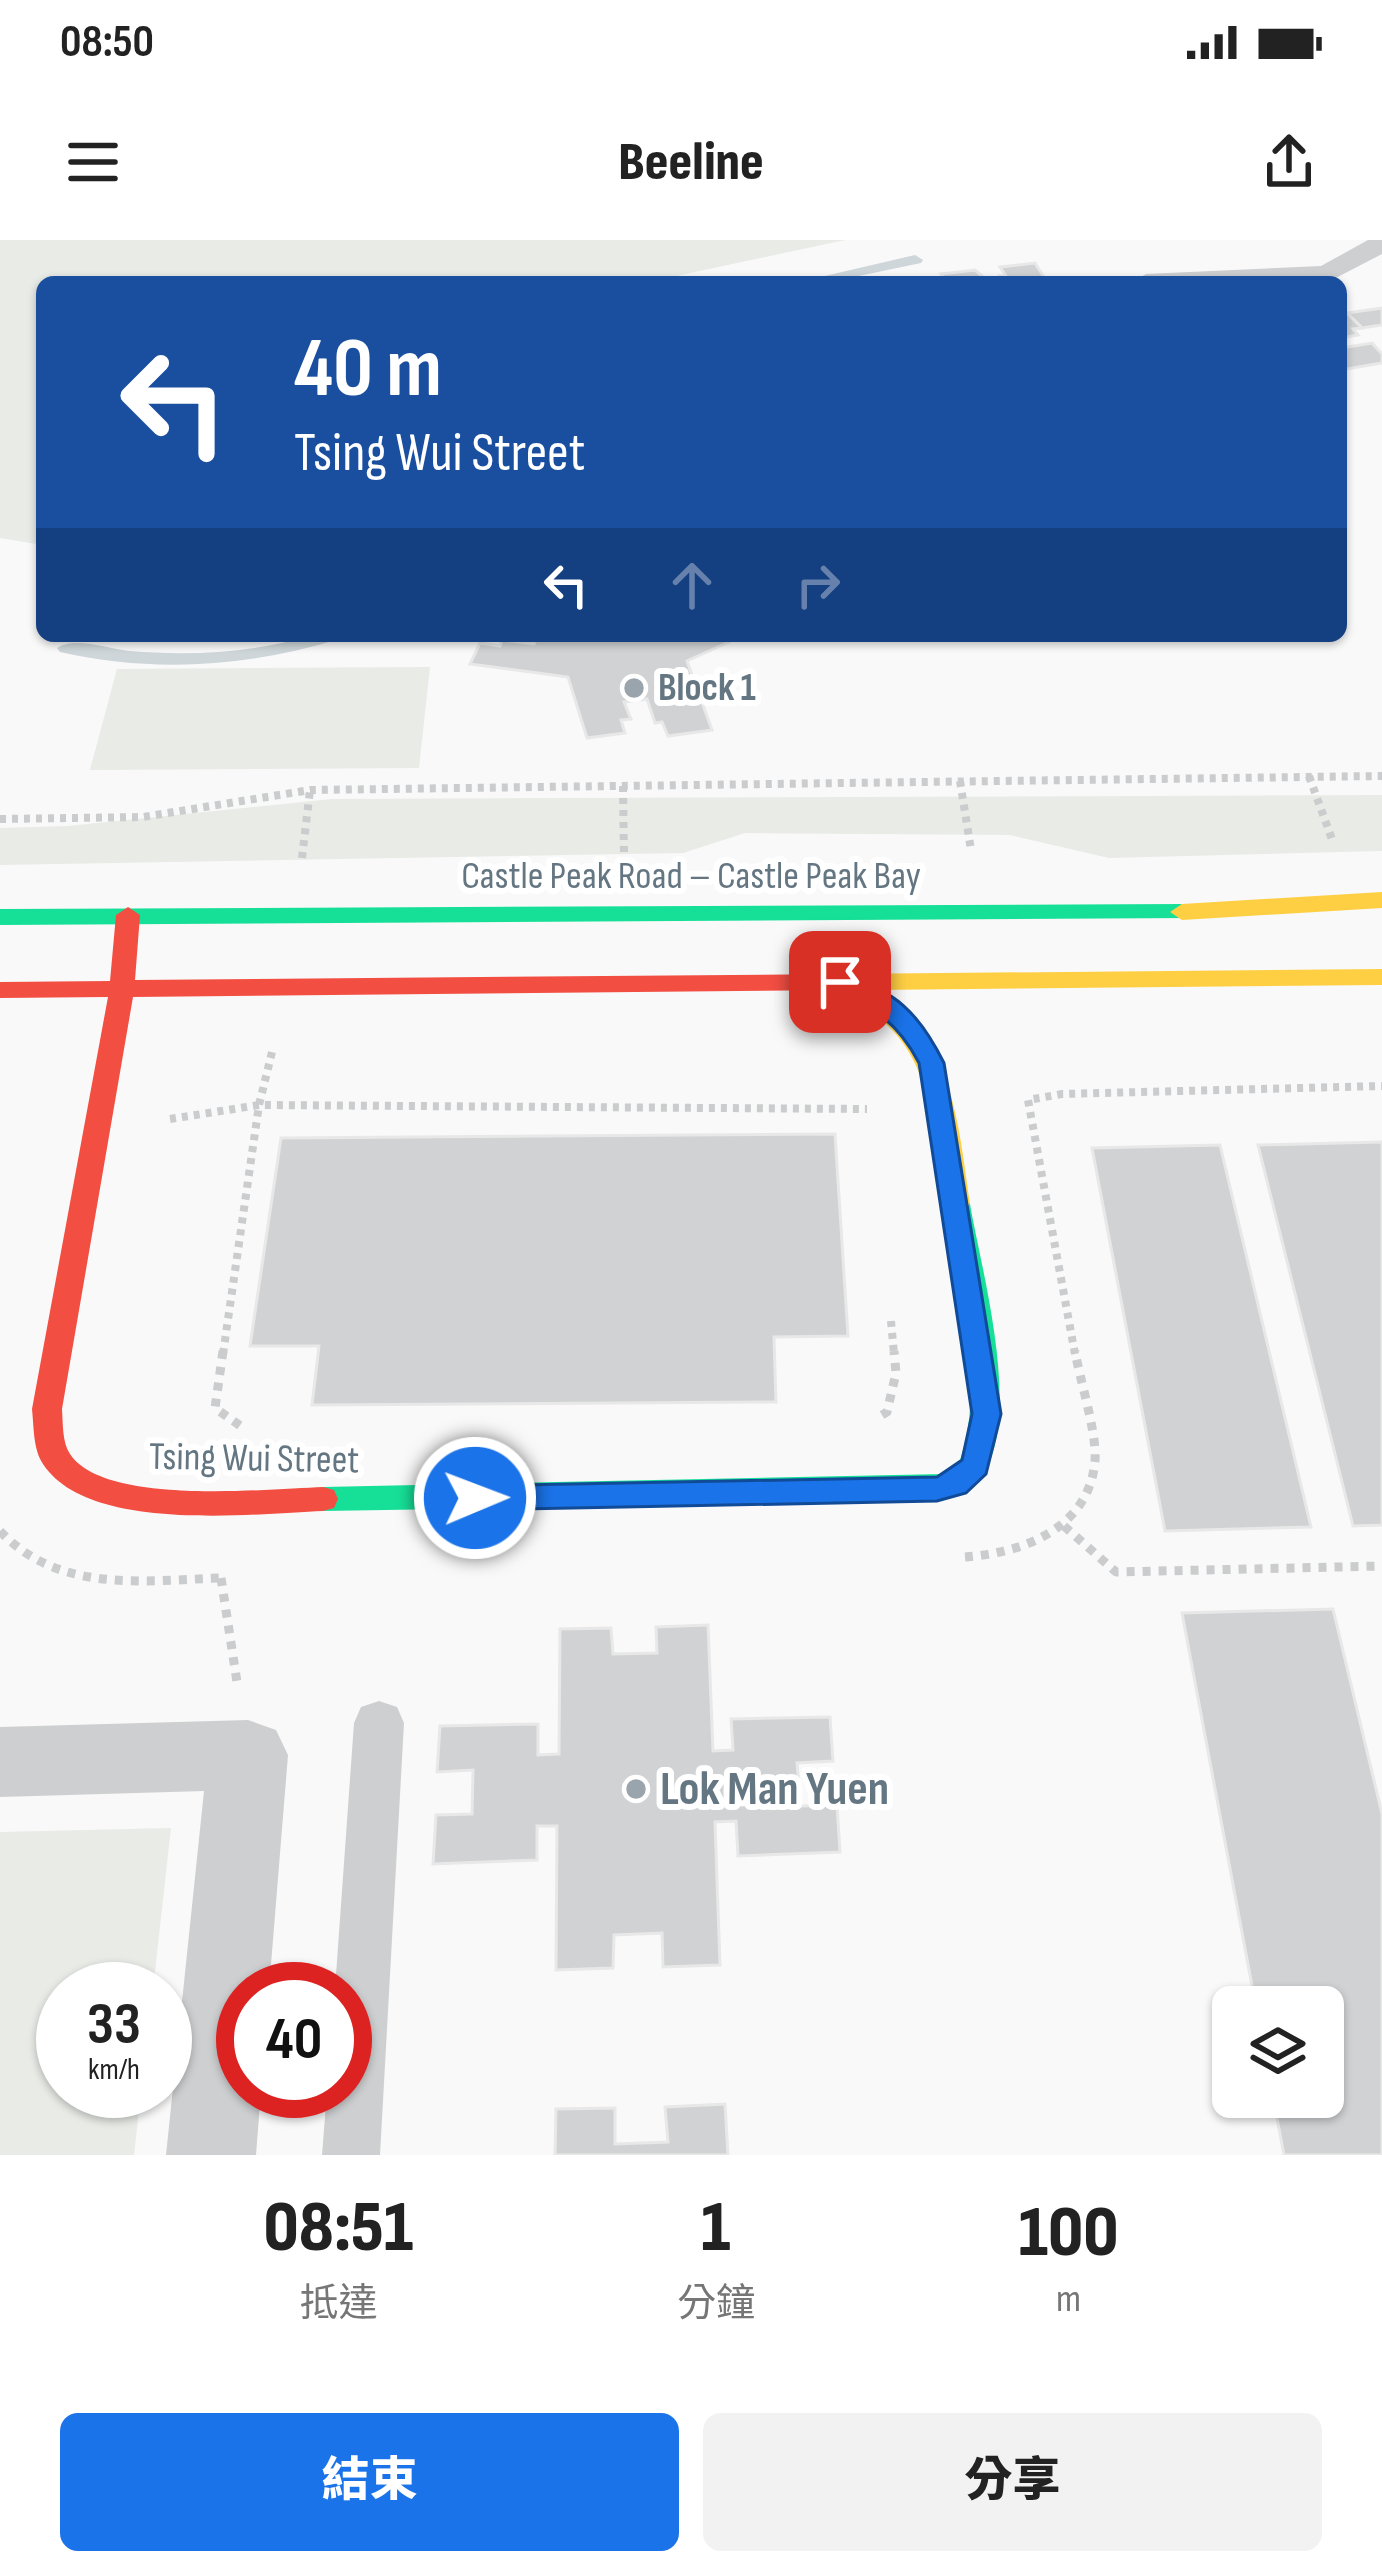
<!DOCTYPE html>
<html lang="zh-TW">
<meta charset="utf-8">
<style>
:root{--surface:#fff;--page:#f2f2f2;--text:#222;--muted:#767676;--accent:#1a73e8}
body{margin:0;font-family:"Sofia Sans Condensed","Noto Sans TC",sans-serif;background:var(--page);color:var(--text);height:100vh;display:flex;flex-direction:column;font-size:45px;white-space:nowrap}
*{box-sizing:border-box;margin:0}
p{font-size:39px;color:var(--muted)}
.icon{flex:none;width:66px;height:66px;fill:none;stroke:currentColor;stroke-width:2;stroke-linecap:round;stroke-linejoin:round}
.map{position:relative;height:1915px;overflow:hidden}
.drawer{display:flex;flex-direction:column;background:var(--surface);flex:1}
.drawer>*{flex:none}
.top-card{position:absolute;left:36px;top:36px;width:1311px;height:366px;border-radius:18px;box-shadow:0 3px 9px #0004;background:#1a4fa0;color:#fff;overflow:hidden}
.tools{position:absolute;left:1212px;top:1746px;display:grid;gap:24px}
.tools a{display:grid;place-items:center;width:132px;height:132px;border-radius:18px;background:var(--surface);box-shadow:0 3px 9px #0004;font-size:60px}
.speed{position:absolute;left:36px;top:1722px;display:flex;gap:24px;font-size:60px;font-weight:700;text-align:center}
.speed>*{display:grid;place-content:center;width:156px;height:156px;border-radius:50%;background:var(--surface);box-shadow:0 3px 9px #0004;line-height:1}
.speed small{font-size:30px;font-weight:400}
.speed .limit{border:18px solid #d22;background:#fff;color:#111}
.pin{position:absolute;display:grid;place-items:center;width:102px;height:102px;color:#fff;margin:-51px;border-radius:24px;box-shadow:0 6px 18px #0006}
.me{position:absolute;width:132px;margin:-66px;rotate:89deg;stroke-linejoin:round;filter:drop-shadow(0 0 9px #0008)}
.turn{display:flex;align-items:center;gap:42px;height:252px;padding:0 60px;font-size:54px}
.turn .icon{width:156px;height:156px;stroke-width:2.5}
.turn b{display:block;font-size:84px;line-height:102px}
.lanes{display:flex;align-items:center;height:114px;padding:0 60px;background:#0003;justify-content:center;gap:60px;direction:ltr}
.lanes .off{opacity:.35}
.eta{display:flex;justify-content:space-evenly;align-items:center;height:204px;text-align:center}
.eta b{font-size:72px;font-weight:800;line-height:84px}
.action{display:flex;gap:24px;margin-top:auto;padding:24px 60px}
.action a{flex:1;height:138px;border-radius:18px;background:var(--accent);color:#fff;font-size:48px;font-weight:800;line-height:138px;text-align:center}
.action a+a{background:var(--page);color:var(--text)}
.status{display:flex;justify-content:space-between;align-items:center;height:84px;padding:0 60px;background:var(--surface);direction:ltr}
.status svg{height:33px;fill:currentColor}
header{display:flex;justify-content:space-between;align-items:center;height:156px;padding:0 60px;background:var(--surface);font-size:54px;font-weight:800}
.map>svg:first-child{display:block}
</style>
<div class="status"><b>08:50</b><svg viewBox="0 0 49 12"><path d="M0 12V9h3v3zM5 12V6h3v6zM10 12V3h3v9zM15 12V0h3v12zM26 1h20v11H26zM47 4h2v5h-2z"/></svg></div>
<header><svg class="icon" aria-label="menu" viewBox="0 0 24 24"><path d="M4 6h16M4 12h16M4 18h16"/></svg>Beeline<svg class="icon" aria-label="share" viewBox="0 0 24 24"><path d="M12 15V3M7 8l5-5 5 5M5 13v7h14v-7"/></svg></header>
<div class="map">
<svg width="1382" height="1915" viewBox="0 0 1382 1915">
<rect width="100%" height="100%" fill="#f9f9f9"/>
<g fill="#e8ebe6">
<polygon points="0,0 845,0 648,42 42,42 42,305 0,298"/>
<polygon points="430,427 419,528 90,530 117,429"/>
<polygon points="1382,555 1382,611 1109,618 1010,595 745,593 683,613 0,625 0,588 68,586 332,559"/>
<polygon points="171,1588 153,1749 63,1749 63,1851 141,1851 134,1915 0,1915 0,1592"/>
</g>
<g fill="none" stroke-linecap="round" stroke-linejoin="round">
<g fill="#ced6d9" fill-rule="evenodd">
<polygon points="915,15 923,20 921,23 830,42 799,42"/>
<path d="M309,396h29l-2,4c-90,27 -184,33 -276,12l-3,-4c17,-12 53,1 73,3 60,5 121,2 179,-15z"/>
</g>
</g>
<g fill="#d0d2d3" stroke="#e8e8e8" stroke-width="3">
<polygon points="1035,23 1047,42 1004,42 1000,36 1006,36 1000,27"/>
<polygon points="975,30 989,42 946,42 941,34"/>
<polygon points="1382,68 1382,85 1362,88 1347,73"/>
<polygon points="1347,73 1362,88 1353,89 1358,95 1341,98 1341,74"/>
<polygon points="1372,103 1382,114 1382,123 1341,130 1341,108"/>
<polygon points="538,396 742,396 687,421 712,490 668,496 662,482 655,483 647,459 624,462 631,479 621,480 625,493 587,498 568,437 470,424 480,403 500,406 502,400 534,404"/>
<polygon points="835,894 848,1096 774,1097 776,1162 312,1165 319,1106 250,1106 281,898"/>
<polygon points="1382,902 1382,1285 1353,1286 1258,905"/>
<polygon points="1220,905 1311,1287 1165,1291 1092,908"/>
<polygon points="1333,1369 1382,1574 1382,1915 1284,1915 1273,1857 1323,1857 1323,1767 1256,1767 1182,1373"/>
<polygon points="708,1385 713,1511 733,1510 731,1479 830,1477 833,1521 797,1523 801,1566 837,1565 840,1612 738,1616 736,1581 715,1582 720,1725 663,1727 662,1693 614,1695 613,1728 556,1730 557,1586 537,1586 537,1620 433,1624 436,1575 472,1574 473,1530 437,1532 440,1486 538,1484 538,1515 559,1514 560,1389 611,1388 613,1414 657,1413 656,1387"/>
<polygon points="725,1864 728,1915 555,1915 556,1869 615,1868 615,1904 668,1902 665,1867"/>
</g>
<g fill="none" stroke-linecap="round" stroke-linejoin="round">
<g stroke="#cbcccd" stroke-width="8" stroke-dasharray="6 6" stroke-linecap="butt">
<polyline points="1309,536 1333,602"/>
<polyline points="960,541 971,610"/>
<polyline points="623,546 624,616"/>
<polyline points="0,579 143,577 310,550 1382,536"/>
<polyline points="302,618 310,550"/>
<polyline points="170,879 259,865 867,869"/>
<polyline points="891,1081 894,1114"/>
<polyline points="223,1114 259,865 273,808"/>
<polyline points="1075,1114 1028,860 1062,854 1382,846"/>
</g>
<g stroke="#cbcccd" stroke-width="9" stroke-dasharray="8 8" stroke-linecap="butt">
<polyline points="223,1111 215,1168 242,1187"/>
<polyline points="882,1175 887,1172 896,1133 894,1111"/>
<polyline points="1064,1286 1116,1332 1382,1326"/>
<path d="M0,1291c58,62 142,50 219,47"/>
<path d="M965,1317c57,-4 124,-28 130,-96 2,-29 -15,-80 -20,-110"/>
<polyline points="221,1338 237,1442"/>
</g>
<g fill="#cecfd0" fill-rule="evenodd">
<polygon points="1368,0 1382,0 1382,14 1328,42 1132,42 1146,34 1321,26"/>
<polygon points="379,1461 397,1467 404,1483 380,1915 322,1915 327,1851 345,1851 345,1749 335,1749 354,1483 361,1467"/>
</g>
<polygon fill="#cecfd0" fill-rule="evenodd" points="248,1480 276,1490 288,1515 269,1749 243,1749 243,1851 261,1851 256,1915 166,1915 204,1551 0,1557 0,1487"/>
<g fill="#16e098" fill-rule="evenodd">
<polygon points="1182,664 1191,666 1194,672 1191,678 0,685 0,669"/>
<path d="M956,954l14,10c11,65 56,223 8,276 -10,12 -26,16 -41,21l-614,10 -11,-3 -4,-9 4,-9 11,-3 620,-13 17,-14c27,-79 -4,-176 -18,-256z"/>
</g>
<g fill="#ffcf43" fill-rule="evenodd">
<polygon points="1382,652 1382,668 1182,680 1170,672 1182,664"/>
<path d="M1382,729v16l-508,5c79,45 84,133 96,214l-14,10 -14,-10c-7,-59 -7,-134 -54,-178 -18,-16 -45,-26 -60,-44l12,-8z"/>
</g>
<path fill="#f24e42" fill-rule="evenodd" d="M128,667l12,8 -5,65 705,-6 12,8 -12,8 -707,7 -71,412c1,14 0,33 8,45 34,52 197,35 253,33l11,3 4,9 -4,9 -11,3c-72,3 -235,22 -280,-47 -10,-15 -9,-37 -11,-55l76,-412 -108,1v-16l110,-1 6,-66z"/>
</g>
<path fill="#1a73e8" stroke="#114b97" stroke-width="3" d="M840,734c56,16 79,39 104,89l57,351 -15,60 -20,19 -29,8 -462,9 -11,-3 -5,-9 5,-9 11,-3 462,-9 25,-17 10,-46 -53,-351c-21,-41 -46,-56 -88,-75l-3,-6z"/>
<g fill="#99a4ac" stroke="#fff" stroke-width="4.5">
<circle cx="634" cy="448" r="12"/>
<circle cx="636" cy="1549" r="12"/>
</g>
<g text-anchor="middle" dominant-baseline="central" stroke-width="12" stroke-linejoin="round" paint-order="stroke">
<g font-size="39" font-weight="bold" fill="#657683" stroke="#fff" text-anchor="start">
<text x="658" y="448">Block 1</text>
</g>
<g font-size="39" fill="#657683" stroke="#fff">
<text x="691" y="636">Castle Peak Road – Castle Peak Bay</text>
<text transform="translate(254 1219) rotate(1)">Tsing Wui Street</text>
</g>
<g font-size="48" font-weight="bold" fill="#657683" stroke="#fff" text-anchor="start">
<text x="660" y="1549">Lok Man Yuen</text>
</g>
</g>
</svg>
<div class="tools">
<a><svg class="icon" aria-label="layers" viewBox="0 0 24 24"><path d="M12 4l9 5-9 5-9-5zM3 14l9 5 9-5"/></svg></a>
</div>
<div class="speed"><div>33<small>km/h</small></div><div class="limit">40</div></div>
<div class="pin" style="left:840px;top:742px;background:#d93025"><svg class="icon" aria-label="arrive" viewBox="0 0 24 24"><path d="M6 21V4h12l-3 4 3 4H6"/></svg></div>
<svg class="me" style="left:475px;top:1258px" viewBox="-20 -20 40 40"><circle r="17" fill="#1a73e8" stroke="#fff" stroke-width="3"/><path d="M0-11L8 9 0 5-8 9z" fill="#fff"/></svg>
<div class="top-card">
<div class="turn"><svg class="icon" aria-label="left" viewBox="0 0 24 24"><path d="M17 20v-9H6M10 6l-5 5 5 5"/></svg><div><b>40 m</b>Tsing Wui Street</div></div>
<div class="lanes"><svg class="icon" aria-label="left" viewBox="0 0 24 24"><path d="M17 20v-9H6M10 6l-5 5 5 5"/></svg><svg class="icon off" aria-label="ahead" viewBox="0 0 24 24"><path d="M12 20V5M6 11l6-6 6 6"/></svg><svg class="icon off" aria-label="right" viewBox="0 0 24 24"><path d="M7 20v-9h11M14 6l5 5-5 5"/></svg></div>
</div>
</div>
<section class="drawer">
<div class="eta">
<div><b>08:51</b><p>抵達</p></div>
<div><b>1</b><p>分鐘</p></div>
<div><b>100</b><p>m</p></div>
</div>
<div class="action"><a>結束</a><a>分享</a></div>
</section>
